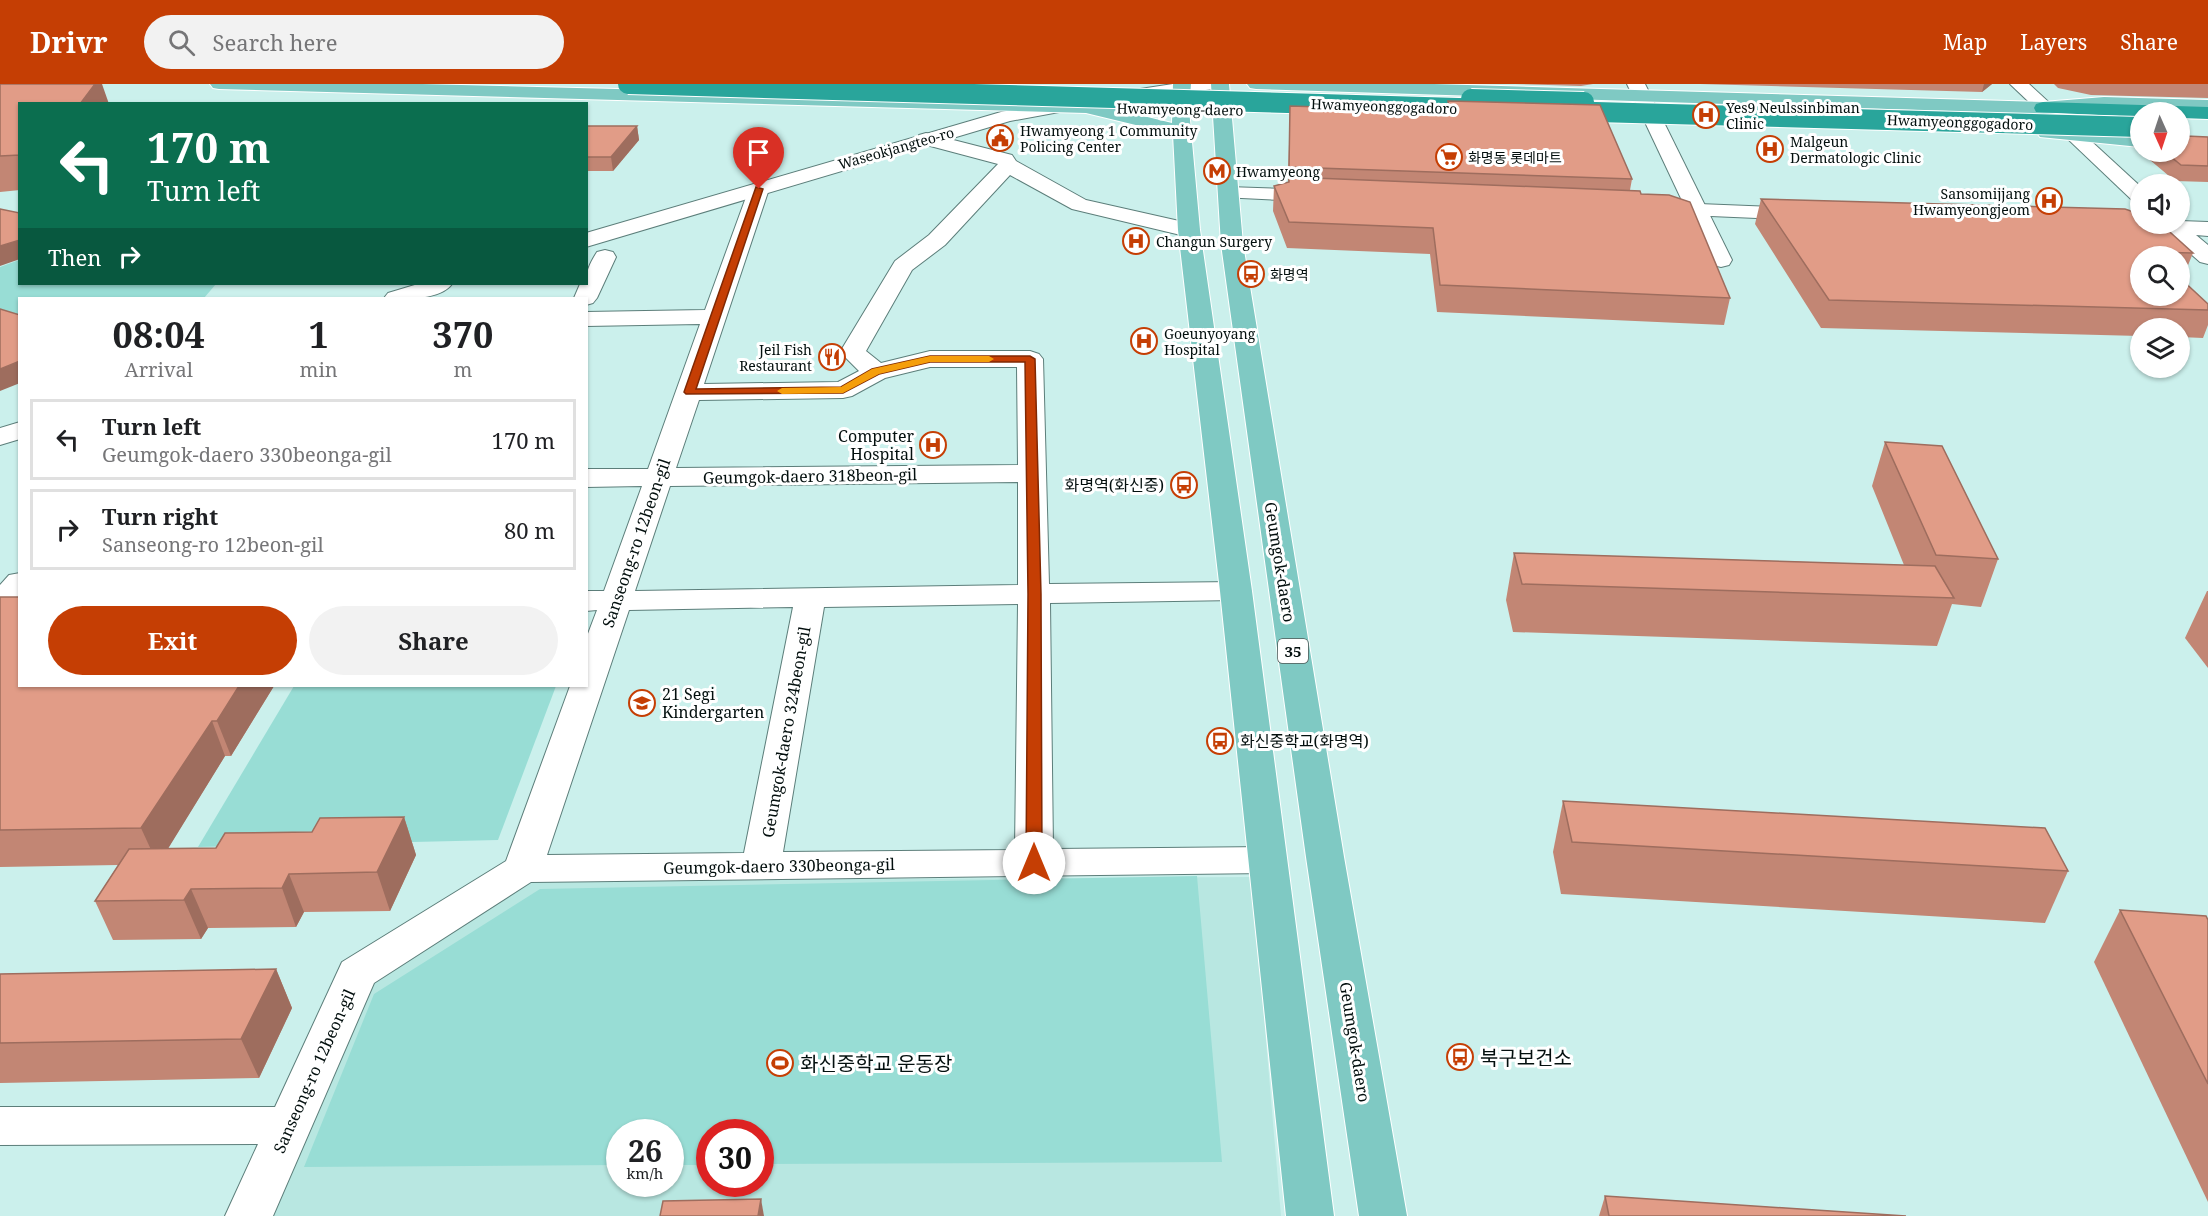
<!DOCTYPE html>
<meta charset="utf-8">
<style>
:root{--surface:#fff;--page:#f2f2f2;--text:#202124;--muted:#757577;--line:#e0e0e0;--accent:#c53e04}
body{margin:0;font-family:"Noto Serif","Noto Sans KR",serif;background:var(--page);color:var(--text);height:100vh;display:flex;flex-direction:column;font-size:22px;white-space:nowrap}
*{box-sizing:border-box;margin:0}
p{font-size:20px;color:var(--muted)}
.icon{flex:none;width:33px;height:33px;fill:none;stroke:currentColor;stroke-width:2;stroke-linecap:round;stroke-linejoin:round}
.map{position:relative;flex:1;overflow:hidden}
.details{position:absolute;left:18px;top:213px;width:570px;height:390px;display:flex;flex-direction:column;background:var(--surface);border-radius:0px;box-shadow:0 2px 4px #0004}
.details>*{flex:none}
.banner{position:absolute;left:18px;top:18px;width:570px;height:183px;border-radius:0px;box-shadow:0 2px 4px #0004;background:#0b6e4f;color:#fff;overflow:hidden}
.needle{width:39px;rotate:177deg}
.fabs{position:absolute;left:2130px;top:18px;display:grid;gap:12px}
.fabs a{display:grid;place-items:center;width:60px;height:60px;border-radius:50%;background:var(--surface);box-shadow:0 2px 4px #0004;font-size:30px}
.speed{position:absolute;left:606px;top:1035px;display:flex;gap:12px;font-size:30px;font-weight:700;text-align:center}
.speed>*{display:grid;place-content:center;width:78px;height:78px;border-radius:50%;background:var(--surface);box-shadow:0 2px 4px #0004;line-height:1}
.speed small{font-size:15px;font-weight:400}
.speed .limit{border:9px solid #d22;background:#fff;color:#111}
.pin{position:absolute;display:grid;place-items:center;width:51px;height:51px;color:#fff;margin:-62px -26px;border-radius:50% 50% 50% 0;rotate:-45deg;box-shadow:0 0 6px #0007}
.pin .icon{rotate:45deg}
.me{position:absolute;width:66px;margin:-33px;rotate:0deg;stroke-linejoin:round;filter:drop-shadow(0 0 4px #0008)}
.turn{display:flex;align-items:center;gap:21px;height:126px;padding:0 30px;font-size:27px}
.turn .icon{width:78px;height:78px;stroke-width:2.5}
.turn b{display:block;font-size:42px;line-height:51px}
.then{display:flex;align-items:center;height:57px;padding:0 30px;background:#0003;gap:12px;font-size:22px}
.eta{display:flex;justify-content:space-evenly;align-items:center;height:102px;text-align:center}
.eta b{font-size:36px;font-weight:700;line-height:42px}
.cta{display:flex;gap:12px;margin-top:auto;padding:12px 30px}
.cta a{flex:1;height:69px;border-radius:36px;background:var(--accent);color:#fff;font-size:24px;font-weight:700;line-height:69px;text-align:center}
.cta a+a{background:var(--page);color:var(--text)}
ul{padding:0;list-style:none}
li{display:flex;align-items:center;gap:18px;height:81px;margin:0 12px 9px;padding:0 18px;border:3px solid var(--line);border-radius:0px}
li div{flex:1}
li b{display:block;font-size:22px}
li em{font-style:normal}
header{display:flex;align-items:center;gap:36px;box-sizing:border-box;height:84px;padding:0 30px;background:var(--accent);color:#fff}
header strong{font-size:28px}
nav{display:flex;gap:33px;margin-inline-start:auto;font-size:21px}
.search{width:420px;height:54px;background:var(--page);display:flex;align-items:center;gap:15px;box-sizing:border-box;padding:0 21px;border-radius:33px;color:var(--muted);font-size:22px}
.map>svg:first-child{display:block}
</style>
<header>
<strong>Drivr</strong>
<div class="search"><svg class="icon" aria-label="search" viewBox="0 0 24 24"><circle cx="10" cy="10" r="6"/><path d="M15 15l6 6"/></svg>Search here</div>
<nav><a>Map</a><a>Layers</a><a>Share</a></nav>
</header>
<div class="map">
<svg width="2208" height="1132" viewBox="0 0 2208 1132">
<rect width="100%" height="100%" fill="#cbf0ec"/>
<path fill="#b8e7e1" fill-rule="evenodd" d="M1252,793l29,339h-1010l96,-234 155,-101zM620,1048h50v52h-50zM710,1048h50v52h-50z"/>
<g fill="#98ddd5">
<polygon points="19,176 20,200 216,200 204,214 20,214 19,234 0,228 0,183"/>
<polygon points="294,602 556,602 498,756 198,763"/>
<polygon points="1197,792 1222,1078 761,1080 760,1048 710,1048 709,1081 671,1081 670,1048 620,1048 619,1081 304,1083 374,910 540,805"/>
</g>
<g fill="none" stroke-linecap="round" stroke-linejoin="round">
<defs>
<g id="street">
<polygon points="1627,0 1645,0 1732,176 1729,181 1721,183 1713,181 1710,176"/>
<path d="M926,49l86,22 4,6 70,39 111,25 3,5 -3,5 -8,2 -117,-28 -62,-34 -65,70 -33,25 -46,81 15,12 49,-12h100l9,3 4,5 6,225 187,-2 11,2 5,7 -5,7 -11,2 -186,3 3,246 215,-2 14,4 5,9 -5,9 -14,4 -737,9 -157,101 -101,233h-48l33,-72 -258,1v-38h275l67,-145 164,-101 64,-175h16v-47l11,-29 -11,1v-20h18l38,-105 -56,1v-18h62l52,-145 -114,2v-14l119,-2 44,-121 3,-4 7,-2 7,2 3,4 -65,195 134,-2 21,-11 -19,-19 55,-91 34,-26 69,-71 -79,-21 -3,-4 3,-4zM930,283h87l1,98 -342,3 23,-68 144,-2 9,-2 33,-18zM1018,398v103l-383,6 35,-105zM1018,520l-3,246 -232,2 41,-245zM793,523l-49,246 -197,2 82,-245z"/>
<path d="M605,166l8,2 3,5 -19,41 -4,5 -7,2v-7h-12l6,-14h6c0,-13 4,-21 11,-32z"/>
<polygon points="20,489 20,517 11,526 0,529 0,501 9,491"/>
</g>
<g id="secondary">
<polygon points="1173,0 1222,0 1219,4 1213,5 1146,14 1140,13 1137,9 1140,5"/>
<polygon points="2010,0 2029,0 2140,102 2140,119 2133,117"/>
<polygon points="1074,14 1081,16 1083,20 1081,24 1010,37 586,163 586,149 1001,28"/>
<polygon points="1228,103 1319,106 1326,108 1329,112 1326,116 1319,118 1221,113 1218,109 1221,105"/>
<polygon points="1649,118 1802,124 1810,125 1813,130 1810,135 1802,136 1641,129 1638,124 1641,119"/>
<polygon points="2120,134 2140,135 2140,140 2180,140 2180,137 2208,138 2208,152 2196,151 2208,161 2208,180 2200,178 2168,150 2112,146 2109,141 2112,136"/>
<path d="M418,200h34c-11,16 -51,16 -68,14l4,-5z"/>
<polygon points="20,338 20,355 0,361 0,344"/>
</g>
<g id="primary">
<polygon points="210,0 422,0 1116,18 1123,20 1125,24 1123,27 1172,39 1173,0 1191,0 1189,25 1200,146 1252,507 1334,1132 1286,1132 1220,507 1178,146 1173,50 1086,29 219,5 213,4"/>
<polygon points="1211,0 1229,0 1243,160 1344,773 1407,1132 1359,1132 1306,773 1221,160"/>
<polygon points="1247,0 1434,0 2043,18 2104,13 2208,16 2208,28 2104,25 2043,30 1256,5 1250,4"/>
<polygon points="2047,43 2140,51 2140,63 2040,53 2037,49 2040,45"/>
</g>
<polygon id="highway" points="2043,18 2208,23 2208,35 2180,34 2180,28 2140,28 2140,33 2036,28 2034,24 2036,20"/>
</defs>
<use href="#street" stroke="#5c7e7a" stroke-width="2"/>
<use href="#secondary" stroke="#5c7e7a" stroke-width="2"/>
<use href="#primary" stroke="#fff" stroke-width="2"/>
<use href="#highway" stroke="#fff" stroke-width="2"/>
<use href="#street" fill="#fff" fill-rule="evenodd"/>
<use href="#secondary" fill="#fff" fill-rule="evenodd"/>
<use href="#primary" fill="#7fc9c3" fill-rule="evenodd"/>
<use href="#highway" fill="#29a59b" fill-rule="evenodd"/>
<defs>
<g id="highway-bridge">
<polyline points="628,0 1493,25"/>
<polyline points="1471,15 1584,18"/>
<polyline points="1559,27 2140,43"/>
</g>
</defs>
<use href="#highway-bridge" stroke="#fff" stroke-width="22" stroke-linecap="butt"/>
<use href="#highway-bridge" stroke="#29a59b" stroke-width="20"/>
</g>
<g fill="#c28674" fill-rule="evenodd">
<polygon points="0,0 20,20 20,106 0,108"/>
<polygon points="1515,0 1593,0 1581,2"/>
<polygon points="1700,0 1992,0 1982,8"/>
<polygon points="2054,0 2208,0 2208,14 2091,11 2058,4"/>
<polygon points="1448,17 1632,95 1630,106 1641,110 1730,214 1724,241 1437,228 1430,170 1287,164 1273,127 1274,102 1288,98 1290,22 1447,27"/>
<polygon points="586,42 637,42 639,56 613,87 586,87"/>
<polygon points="2186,52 2208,53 2208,98 2175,97 2144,71 2145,68 2180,68"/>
<path d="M1761,115l432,54 -11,27 26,24v21l-5,13 -23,-1v-9h-40v8l-319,-8 -66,-104zM2140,172h40v40z"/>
<polygon points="1885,358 1998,475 1981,523 1952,520 1937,562 1513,548 1506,516 1514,469 1904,481 1872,402"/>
<polygon points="2207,507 2208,507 2208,584 2185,554"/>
<polygon points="0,513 20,602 274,602 231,672 225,672 168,764 216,764 404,733 416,771 390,827 304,828 296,843 208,844 201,855 113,856 95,817 118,781 0,783"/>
<polygon points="1563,717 2068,787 2045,839 1561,810 1553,768"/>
<polygon points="2120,826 2208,836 2208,1118 2094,878"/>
<polygon points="276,885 292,924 259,994 0,999 0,890"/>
<polygon points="1605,1112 1906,1132 1599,1132"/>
</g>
<g fill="#9e6d5e">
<polygon points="95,0 102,0 109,20 80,20"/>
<polygon points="1984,0 1992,0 1982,8"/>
<polygon points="637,42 639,56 613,87 611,73"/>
<polygon points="20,156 20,175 0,182 0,162"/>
<polygon points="20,277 20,299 0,307 0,285"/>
<polygon points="239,602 274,602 231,672 217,637"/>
<polygon points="212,637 225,672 158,781 141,744"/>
<polygon points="404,733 416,771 390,827 377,788"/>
<polygon points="289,790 304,828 296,843 282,804"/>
<polygon points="191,805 208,844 201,855 184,816"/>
<polygon points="276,885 292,924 259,994 241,955"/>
<polygon points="761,1115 764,1132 758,1132"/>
</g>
<g fill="#e19c87" stroke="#9e6d5e" stroke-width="1.5">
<polygon points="0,0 95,0 80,20 20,20 20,71 0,72"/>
<polygon points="1448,17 1600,21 1632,95 1289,83 1290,22 1450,27"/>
<polygon points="586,42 637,42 611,73 586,73"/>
<polygon points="2183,44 2186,52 2208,53 2208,82 2181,81 2165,68 2180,68 2180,45"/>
<polygon points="1289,93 1640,107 1641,110 1669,111 1690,118 1730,214 1440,201 1433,144 1289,138 1274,102 1289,98"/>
<polygon points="1761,115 2125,125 2140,130 2140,140 2161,140 2193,169 2151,168 2157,172 2140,172 2140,212 2180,212 2180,194 2208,220 2208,226 1829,216"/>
<polygon points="0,125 20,129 20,156 0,162"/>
<polygon points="0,225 20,231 20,277 0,285"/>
<polygon points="1885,358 1942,362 1998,475 1936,471"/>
<polygon points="1514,469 1935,482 1954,514 1522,500"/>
<polygon points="0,513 20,513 20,602 239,602 217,637 212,637 141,744 0,746"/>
<polygon points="1563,717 2045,744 2068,787 1572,758"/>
<polygon points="404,733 377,788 289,790 282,804 191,805 184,816 95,817 129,765 216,764 225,749 312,748 320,734"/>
<polygon points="2120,826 2206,832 2208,836 2208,1000"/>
<polygon points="276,885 241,955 0,959 0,890"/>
<polygon points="1605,1112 1906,1132 1609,1132"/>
<polygon points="761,1115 758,1132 660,1132 663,1117"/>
</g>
<polygon fill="#c53e04" stroke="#802803" stroke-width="1.5" points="756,103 763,105 696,305 841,303 872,285 930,272 1030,272 1035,275 1041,510 1042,779 1040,783 1028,783 1026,779 1028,510 1025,278 930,278 879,290 843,309 686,310 684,308"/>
<polygon fill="#f59e0b" points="930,272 989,272 994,275 989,278 930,278 879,290 843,309 782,310 777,307 782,304 841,303 872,285"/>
<defs>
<symbol id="hospital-ring" viewBox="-11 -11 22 22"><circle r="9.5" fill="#fff" stroke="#c53e04" stroke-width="1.5"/><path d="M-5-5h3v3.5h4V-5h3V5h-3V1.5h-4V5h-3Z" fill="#c53e04"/></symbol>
<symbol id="civic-ring" viewBox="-11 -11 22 22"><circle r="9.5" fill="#fff" stroke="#c53e04" stroke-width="1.5"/><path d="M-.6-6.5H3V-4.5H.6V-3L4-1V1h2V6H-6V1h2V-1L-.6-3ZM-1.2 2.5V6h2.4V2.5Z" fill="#c53e04"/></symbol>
<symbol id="supermarket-ring" viewBox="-11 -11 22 22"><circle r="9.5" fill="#fff" stroke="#c53e04" stroke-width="1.5"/><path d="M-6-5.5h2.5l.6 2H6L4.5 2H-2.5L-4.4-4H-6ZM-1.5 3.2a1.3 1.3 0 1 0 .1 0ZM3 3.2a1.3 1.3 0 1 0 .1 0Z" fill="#c53e04"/></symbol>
<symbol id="metro-ring" viewBox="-11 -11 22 22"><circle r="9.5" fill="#fff" stroke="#c53e04" stroke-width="1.5"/><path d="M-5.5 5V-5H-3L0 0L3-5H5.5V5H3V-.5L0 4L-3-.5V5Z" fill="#c53e04"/></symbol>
<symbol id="bus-ring" viewBox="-11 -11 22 22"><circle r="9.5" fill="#fff" stroke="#c53e04" stroke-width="1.5"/><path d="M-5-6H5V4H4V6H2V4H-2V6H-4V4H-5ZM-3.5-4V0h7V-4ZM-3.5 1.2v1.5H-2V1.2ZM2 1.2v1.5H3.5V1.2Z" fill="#c53e04"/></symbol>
<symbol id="restaurant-ring" viewBox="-11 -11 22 22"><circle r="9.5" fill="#fff" stroke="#c53e04" stroke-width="1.5"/><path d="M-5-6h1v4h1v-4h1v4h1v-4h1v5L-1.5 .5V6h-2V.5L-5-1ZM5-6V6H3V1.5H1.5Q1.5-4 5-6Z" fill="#c53e04"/></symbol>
<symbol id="school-ring" viewBox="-11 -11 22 22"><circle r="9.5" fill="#fff" stroke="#c53e04" stroke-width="1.5"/><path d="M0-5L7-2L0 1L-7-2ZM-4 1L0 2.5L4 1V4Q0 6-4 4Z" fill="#c53e04"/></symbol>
<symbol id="stadium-ring" viewBox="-11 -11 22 22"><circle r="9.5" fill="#fff" stroke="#c53e04" stroke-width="1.5"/><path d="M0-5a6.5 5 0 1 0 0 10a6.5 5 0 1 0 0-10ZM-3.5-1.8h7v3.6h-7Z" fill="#c53e04"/></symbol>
</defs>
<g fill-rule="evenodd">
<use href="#hospital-ring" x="1691" y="16" width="30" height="30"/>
<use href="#civic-ring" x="985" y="39" width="30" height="30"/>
<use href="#hospital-ring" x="1755" y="50" width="30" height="30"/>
<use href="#supermarket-ring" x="1434" y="58" width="30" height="30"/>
<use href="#metro-ring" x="1202" y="72" width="30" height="30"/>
<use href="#hospital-ring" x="2034" y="102" width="30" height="30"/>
<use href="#hospital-ring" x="1121" y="142" width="30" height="30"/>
<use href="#bus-ring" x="1236" y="175" width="30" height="30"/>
<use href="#hospital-ring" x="1129" y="242" width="30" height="30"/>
<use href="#restaurant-ring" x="817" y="258" width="30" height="30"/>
<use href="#hospital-ring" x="918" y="346" width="30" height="30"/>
<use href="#bus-ring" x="1169" y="386" width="30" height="30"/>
<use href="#school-ring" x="627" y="604" width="30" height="30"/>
<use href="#bus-ring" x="1205" y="642" width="30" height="30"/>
<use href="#bus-ring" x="1445" y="958" width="30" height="30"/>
<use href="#stadium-ring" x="765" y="964" width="30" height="30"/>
</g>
<g text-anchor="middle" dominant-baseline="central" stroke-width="6" stroke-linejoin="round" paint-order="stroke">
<g font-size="14" fill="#030f0e" stroke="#fff">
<text transform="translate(1384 22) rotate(2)">Hwamyeonggogadoro</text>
<text transform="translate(1180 25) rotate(1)">Hwamyeong-daero</text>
<text transform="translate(1960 38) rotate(2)">Hwamyeonggogadoro</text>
<text transform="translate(896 64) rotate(-16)">Waseokjangteo-ro</text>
</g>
<g font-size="14" fill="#030f0e" stroke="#fff" text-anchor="start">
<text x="1726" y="23">Yes9 Neulssinbiman<tspan x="1726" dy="16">Clinic</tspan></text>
<text x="1020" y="46">Hwamyeong 1 Community<tspan x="1020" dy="16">Policing Center</tspan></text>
<text x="1790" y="57">Malgeun<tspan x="1790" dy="16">Dermatologic Clinic</tspan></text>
<text x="1468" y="73">화명동 롯데마트</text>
<text x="1236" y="87">Hwamyeong</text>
<text x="2030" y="109" text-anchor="end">Sansomijjang<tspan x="2030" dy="16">Hwamyeongjeom</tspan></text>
<text x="1156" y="157">Changun Surgery</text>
<text x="1270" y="190">화명역</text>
<text x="1164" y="249">Goeunyoyang<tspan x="1164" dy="16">Hospital</tspan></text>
<text x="812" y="265" text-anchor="end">Jeil Fish<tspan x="812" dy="16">Restaurant</tspan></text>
</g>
<rect fill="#fff" stroke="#4f5756" stroke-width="1.5" x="1278" y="555" width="30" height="24" rx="4.5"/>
<g font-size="15" font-weight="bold" fill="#030f0e">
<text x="1293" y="567">35</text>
</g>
<g font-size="16" fill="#030f0e" stroke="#fff" text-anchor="end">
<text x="914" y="352">Computer<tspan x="914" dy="18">Hospital</tspan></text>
<text x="1164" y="401">화명역(화신중)</text>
<text x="662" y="610" text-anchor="start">21 Segi<tspan x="662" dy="18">Kindergarten</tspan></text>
<text x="1240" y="657" text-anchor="start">화신중학교(화명역)</text>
</g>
<g font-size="16" fill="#030f0e" stroke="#fff">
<text transform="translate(810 392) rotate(-1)">Geumgok-daero 318beon-gil</text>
<text transform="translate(636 459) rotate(-71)">Sanseong-ro 12beon-gil</text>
<text transform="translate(1280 478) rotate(81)">Geumgok-daero</text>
<text transform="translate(786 648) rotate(-80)">Geumgok-daero 324beon-gil</text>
<text transform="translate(779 782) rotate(-1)">Geumgok-daero 330beonga-gil</text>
<text transform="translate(1355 958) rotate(81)">Geumgok-daero</text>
<text transform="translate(314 987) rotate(-66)">Sanseong-ro 12beon-gil</text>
</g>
<g font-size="20" fill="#030f0e" stroke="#fff" text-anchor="start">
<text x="1480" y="973">북구보건소</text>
<text x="800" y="979">화신중학교 운동장</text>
</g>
</g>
</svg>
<div class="fabs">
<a><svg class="needle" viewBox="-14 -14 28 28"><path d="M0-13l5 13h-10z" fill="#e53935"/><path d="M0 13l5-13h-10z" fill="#757577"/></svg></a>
<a><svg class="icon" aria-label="sound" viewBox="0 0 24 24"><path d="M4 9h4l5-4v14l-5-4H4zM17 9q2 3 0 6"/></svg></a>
<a><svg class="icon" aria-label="search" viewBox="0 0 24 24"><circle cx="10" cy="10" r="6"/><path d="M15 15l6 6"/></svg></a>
<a><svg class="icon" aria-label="layers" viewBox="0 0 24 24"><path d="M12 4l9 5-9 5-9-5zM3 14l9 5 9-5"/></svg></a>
</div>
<div class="speed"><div>26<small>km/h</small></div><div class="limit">30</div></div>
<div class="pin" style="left:759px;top:105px;background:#d93025"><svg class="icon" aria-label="arrive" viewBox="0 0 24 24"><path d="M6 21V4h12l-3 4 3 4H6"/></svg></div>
<svg class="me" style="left:1034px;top:779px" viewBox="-20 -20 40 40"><circle r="19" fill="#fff"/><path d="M0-13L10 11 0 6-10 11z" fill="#c53e04"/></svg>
<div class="banner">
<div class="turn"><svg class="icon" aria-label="left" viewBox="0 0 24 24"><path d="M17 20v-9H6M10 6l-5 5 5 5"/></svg><div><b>170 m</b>Turn left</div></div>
<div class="then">Then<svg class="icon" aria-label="right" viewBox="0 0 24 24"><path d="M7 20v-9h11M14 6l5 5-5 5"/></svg></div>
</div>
<section class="details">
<div class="eta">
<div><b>08:04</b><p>Arrival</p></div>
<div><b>1</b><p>min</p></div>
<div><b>370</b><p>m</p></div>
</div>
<ul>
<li><svg class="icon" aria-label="left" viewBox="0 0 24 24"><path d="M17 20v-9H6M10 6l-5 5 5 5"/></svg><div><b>Turn left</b><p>Geumgok-daero 330beonga-gil</p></div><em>170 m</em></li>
<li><svg class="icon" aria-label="right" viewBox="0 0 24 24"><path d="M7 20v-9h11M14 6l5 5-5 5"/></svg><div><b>Turn right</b><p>Sanseong-ro 12beon-gil</p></div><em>80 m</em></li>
</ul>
<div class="cta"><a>Exit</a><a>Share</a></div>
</section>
</div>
